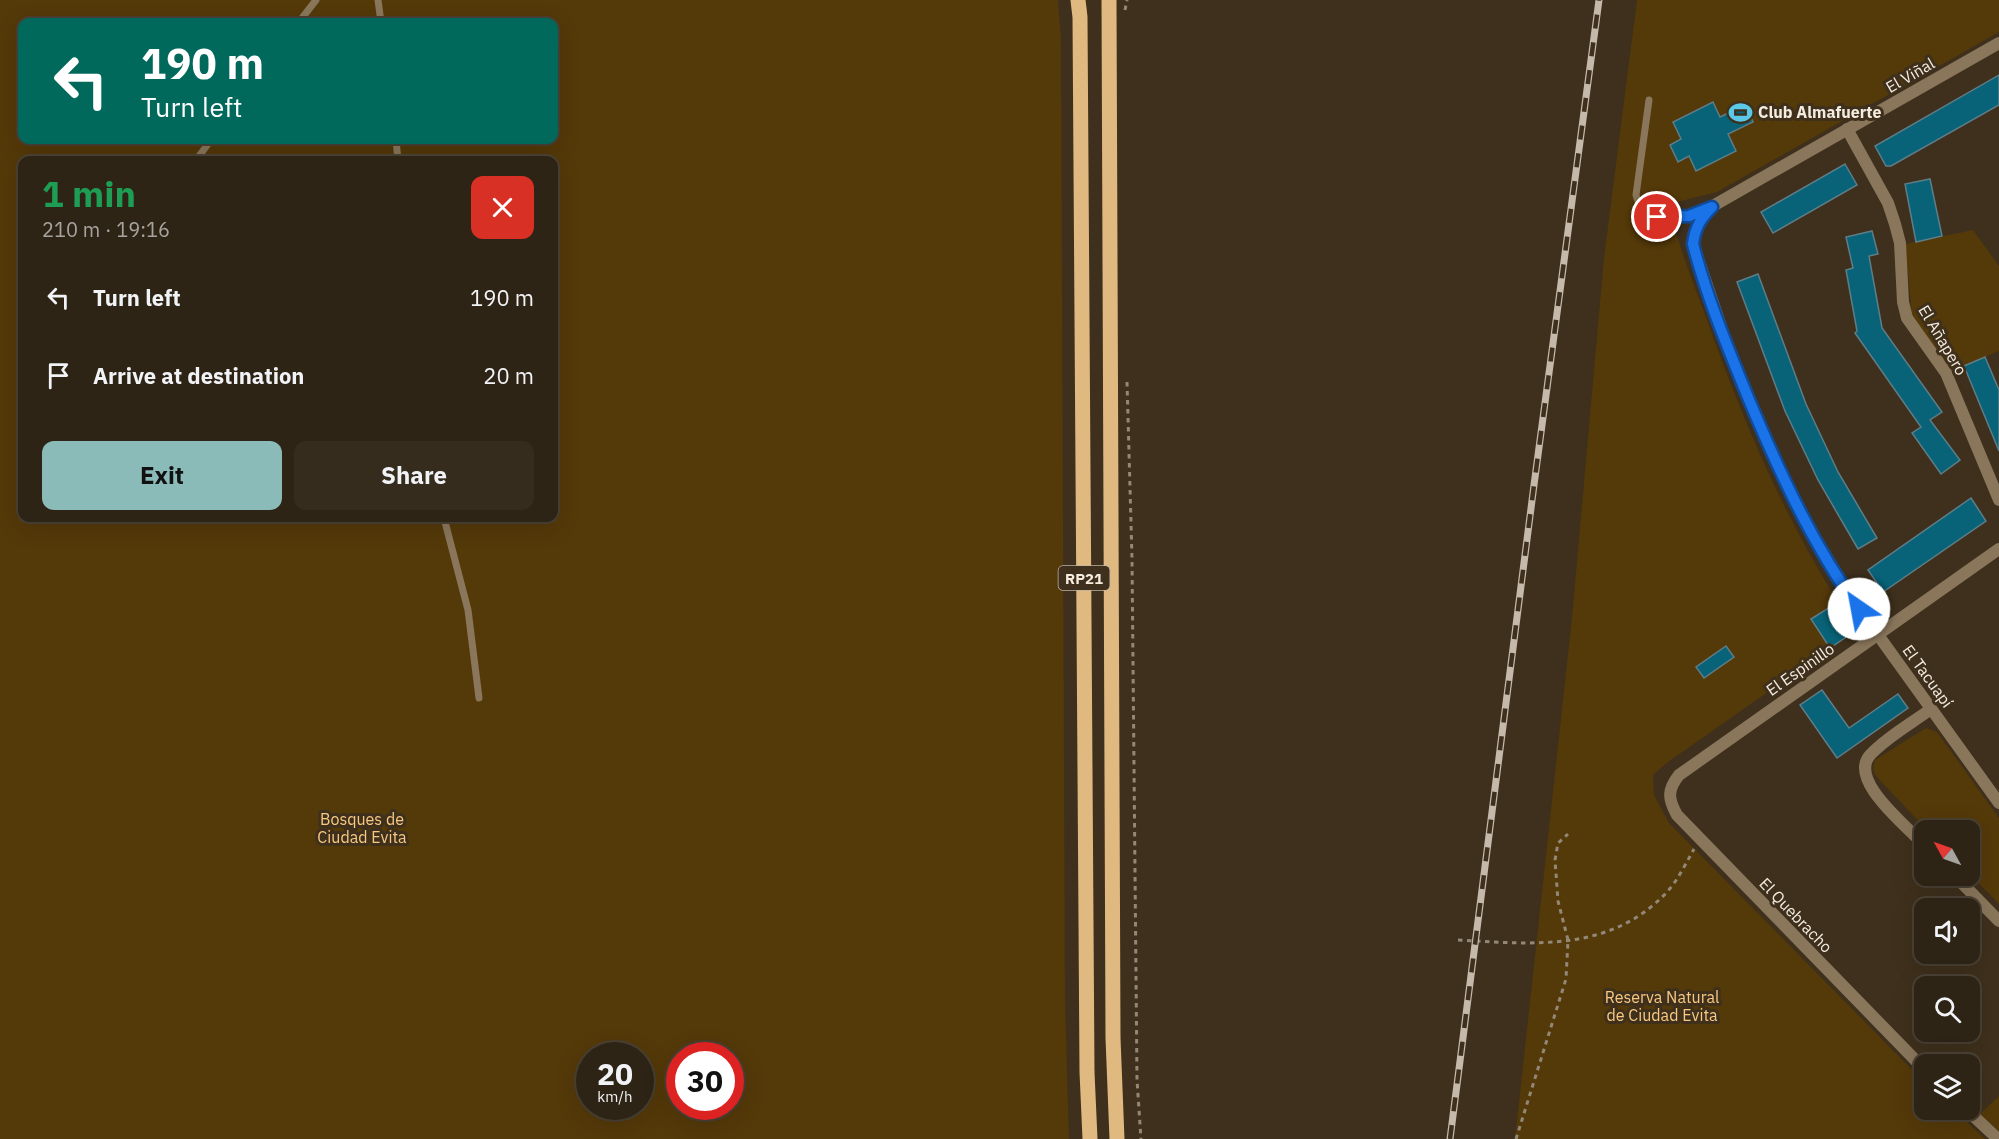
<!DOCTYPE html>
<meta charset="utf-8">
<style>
:root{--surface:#2e2415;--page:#362c1e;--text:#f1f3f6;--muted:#a7a4a0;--line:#494134;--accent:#8bbbb9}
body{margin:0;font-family:"IBM Plex Sans",sans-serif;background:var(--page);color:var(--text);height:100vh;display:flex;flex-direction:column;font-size:22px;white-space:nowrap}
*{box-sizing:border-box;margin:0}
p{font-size:20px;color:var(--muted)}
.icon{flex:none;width:33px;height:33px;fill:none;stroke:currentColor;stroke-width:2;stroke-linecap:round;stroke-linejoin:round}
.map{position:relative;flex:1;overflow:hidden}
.panel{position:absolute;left:18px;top:156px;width:540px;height:366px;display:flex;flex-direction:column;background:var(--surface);border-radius:12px;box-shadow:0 6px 24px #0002,0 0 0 2px var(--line)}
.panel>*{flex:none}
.guide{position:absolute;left:18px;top:18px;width:540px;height:126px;border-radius:12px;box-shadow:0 6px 24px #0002,0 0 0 2px var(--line);background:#00695c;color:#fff;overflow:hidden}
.needle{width:39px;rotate:310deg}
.fabs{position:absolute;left:1914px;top:820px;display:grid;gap:12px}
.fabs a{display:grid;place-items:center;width:66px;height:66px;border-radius:12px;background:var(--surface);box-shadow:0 6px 24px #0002,0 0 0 2px var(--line);font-size:30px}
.speed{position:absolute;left:576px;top:1042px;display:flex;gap:12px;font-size:30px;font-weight:700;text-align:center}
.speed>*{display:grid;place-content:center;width:78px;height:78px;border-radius:50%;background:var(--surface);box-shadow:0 6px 24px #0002,0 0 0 2px var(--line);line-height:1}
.speed small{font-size:15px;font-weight:400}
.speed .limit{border:9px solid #d22;background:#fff;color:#111}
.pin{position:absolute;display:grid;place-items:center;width:51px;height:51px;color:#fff;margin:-26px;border:3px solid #fff;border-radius:50%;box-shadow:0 2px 6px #0007}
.me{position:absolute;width:66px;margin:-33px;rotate:327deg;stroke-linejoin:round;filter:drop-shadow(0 0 4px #0008)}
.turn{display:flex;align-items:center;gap:21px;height:126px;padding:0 24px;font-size:27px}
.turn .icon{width:78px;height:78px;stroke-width:2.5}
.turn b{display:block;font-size:42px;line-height:51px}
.round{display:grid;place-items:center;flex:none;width:63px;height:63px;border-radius:12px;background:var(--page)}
.headline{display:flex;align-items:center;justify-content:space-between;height:102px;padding:0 24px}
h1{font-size:36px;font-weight:800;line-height:45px;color:#1e9e55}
.action{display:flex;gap:12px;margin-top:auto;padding:12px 24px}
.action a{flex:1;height:69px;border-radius:12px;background:var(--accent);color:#111;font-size:24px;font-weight:800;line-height:69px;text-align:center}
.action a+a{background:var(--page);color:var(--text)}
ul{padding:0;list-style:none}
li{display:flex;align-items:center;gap:18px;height:78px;padding:0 24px}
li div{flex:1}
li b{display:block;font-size:22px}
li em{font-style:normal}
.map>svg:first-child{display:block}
</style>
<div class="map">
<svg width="1999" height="1139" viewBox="0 0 1999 1139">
<rect width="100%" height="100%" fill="#3e301c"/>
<g fill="#543909" fill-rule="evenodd">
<path d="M0,0h1058l3,41 4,959 4,139h-1069zM22,22h532v118h-532zM22,160h532v358h-532zM590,1056h50v51h-50zM680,1056h50v51h-50z"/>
<path d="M1637,0h362v32l-282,160 -48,12c8,39 23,76 37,113 37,105 82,211 145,304l-2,14 -181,127 -15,13 1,20 15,28 255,259v28h30l31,29h-470l57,-521 32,-360z"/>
<polygon points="1973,230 1999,266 1999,351 1951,371 1912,315 1905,244"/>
<polygon points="1926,728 1937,732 1999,818 1999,904 1970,874 1970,831 1928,831 1875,775 1873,768 1875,760"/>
<polygon points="1999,1096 1999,1131 1980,1114"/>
</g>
<g fill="#086378" stroke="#5f7d87" stroke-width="1.5">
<polygon points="1999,75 1999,105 1891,166 1886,166 1875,146"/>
<polygon points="1713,102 1720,117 1745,105 1753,122 1728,134 1736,151 1696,171 1689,156 1678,162 1670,145 1681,139 1673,122"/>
<polygon points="1845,164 1857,185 1773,233 1761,212"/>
<polygon points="1930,179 1942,236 1916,242 1905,184"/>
<polygon points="1872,231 1878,254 1869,256 1882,328 1942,412 1930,420 1960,460 1941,474 1912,433 1921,427 1855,333 1857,331 1846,270 1853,268 1846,237"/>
<polygon points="1758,274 1806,404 1838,472 1877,538 1858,549 1818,480 1785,411 1737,282"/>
<polygon points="1985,357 1999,390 1999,451 1964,366"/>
<polygon points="1971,498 1986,521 1883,592 1868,570"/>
<polygon points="1838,602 1851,621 1849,635 1830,648 1811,619"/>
<polygon points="1726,646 1734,657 1704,678 1696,667"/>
<polygon points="1822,690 1849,728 1898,694 1908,708 1837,758 1800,705"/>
</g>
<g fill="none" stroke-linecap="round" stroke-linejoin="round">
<g stroke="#938777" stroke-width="3" stroke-dasharray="4.5 4.5" stroke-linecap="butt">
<polyline points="1125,10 1127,0"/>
<polyline points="1127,382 1132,558 1137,1080 1141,1139"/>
<path d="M1458,940c75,4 152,13 209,-48 11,-12 19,-29 27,-43"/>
<polyline points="1516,1139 1566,979 1568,940 1558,901 1555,860 1558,843 1568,834"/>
</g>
<g stroke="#89765b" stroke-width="7">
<polyline points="378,0 381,22"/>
<polyline points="299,22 316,0"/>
<path d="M1649,100l-13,95c7,32 49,23 71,14"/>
<polyline points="396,140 398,160"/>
<polyline points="196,160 211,140"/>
<polyline points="444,518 468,610 479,698"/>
</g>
<g stroke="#89765b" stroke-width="12">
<path d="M1999,43l-288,164c-11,12 -16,21 -18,37l38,112 37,90 34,70 48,80 149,207"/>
<polyline points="1847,129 1888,203 1895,224 1900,243 1903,302 1907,318 1946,373 1999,500"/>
<path d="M1924,845c-17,-19 -78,-66 -53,-91 17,-18 41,-31 60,-45"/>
<polyline points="1955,876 1999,921"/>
<path d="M1924,1069l-247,-254c-9,-16 -10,-25 2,-40l320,-226"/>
<polyline points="1967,1110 1998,1139"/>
</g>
<g stroke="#e0b980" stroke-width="15">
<polyline points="1078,0 1080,17 1087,1072 1090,1139"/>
<polyline points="1109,0 1113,1038 1117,1139"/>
</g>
<defs>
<polyline id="rail" points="1450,1139 1534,485 1599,0"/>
</defs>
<use href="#rail" stroke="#c4b9ab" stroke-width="7"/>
<use href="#rail" stroke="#3e301c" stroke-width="4.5" stroke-dasharray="14" stroke-linecap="butt"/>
</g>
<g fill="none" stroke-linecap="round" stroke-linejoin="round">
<defs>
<path id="route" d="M1657,217l32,-1 23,-9c-12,12 -17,21 -19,37 13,51 34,102 54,151 31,74 65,149 112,214"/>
</defs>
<use href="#route" stroke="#114b97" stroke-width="15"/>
<use href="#route" stroke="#1a73e8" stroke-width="10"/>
</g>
<defs>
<symbol id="stadium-bare" viewBox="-9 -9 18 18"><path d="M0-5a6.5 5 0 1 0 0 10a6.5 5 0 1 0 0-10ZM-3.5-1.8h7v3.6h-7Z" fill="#5bc8e7" stroke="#3e301c" stroke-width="2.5" paint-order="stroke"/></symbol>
</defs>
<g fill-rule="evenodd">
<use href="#stadium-bare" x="1724" y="96" width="33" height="33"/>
</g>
<g text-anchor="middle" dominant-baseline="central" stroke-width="6" stroke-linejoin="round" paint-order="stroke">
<rect fill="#3e301c" stroke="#beb4a5" stroke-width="1.5" x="1058.5" y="566" width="51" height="24" rx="4.5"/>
<g font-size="15" font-weight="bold" fill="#f5ece0">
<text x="1084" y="578">RP21</text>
</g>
<g font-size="16" fill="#f5ece0" stroke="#3e301c">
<text transform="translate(1910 75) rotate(-30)">El Viñal</text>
<text transform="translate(1943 340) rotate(59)">El Añapero</text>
<text transform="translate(1800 669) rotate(-35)">El Espinillo</text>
<text transform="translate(1928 676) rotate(54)">El Tacuapí</text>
<text transform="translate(1796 915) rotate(46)">El Quebracho</text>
</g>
<g font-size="16" font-weight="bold" fill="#f5ece0" stroke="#3e301c" text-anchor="start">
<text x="1758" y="112">Club Almafuerte</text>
</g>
<g font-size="16" fill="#f9c981" stroke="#3e301c">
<text x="362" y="819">Bosques de<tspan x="362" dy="18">Ciudad Evita</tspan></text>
<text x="1662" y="997">Reserva Natural<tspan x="1662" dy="18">de Ciudad Evita</tspan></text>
</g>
</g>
</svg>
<div class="fabs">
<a><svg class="needle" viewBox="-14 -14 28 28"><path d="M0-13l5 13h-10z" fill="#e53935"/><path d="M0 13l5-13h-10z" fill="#a7a4a0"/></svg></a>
<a><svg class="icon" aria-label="sound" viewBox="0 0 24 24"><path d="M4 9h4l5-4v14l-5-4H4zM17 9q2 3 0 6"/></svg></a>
<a><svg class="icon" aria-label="search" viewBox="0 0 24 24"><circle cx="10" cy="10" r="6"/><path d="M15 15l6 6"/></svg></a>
<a><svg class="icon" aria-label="layers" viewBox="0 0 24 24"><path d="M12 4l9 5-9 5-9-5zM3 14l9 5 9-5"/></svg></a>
</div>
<div class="speed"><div>20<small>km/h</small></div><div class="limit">30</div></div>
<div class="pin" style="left:1657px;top:217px;background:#d93025"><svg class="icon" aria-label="arrive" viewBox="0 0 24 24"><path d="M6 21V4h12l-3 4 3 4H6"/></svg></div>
<svg class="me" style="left:1859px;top:609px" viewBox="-20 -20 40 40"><circle r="19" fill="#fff"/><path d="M0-13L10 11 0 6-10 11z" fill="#1a73e8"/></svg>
<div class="guide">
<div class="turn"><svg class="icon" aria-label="left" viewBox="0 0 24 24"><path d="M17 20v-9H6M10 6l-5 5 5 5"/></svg><div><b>190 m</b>Turn left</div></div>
</div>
<section class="panel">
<div class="headline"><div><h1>1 min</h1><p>210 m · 19:16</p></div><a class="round" style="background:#d93025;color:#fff"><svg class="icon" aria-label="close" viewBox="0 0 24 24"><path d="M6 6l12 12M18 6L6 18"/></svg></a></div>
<ul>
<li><svg class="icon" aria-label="left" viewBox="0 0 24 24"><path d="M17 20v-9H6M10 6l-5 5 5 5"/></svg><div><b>Turn left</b></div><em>190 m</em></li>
<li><svg class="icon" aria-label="arrive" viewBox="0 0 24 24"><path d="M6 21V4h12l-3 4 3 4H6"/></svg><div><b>Arrive at destination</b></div><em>20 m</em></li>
</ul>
<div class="action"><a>Exit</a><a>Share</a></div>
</section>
</div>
